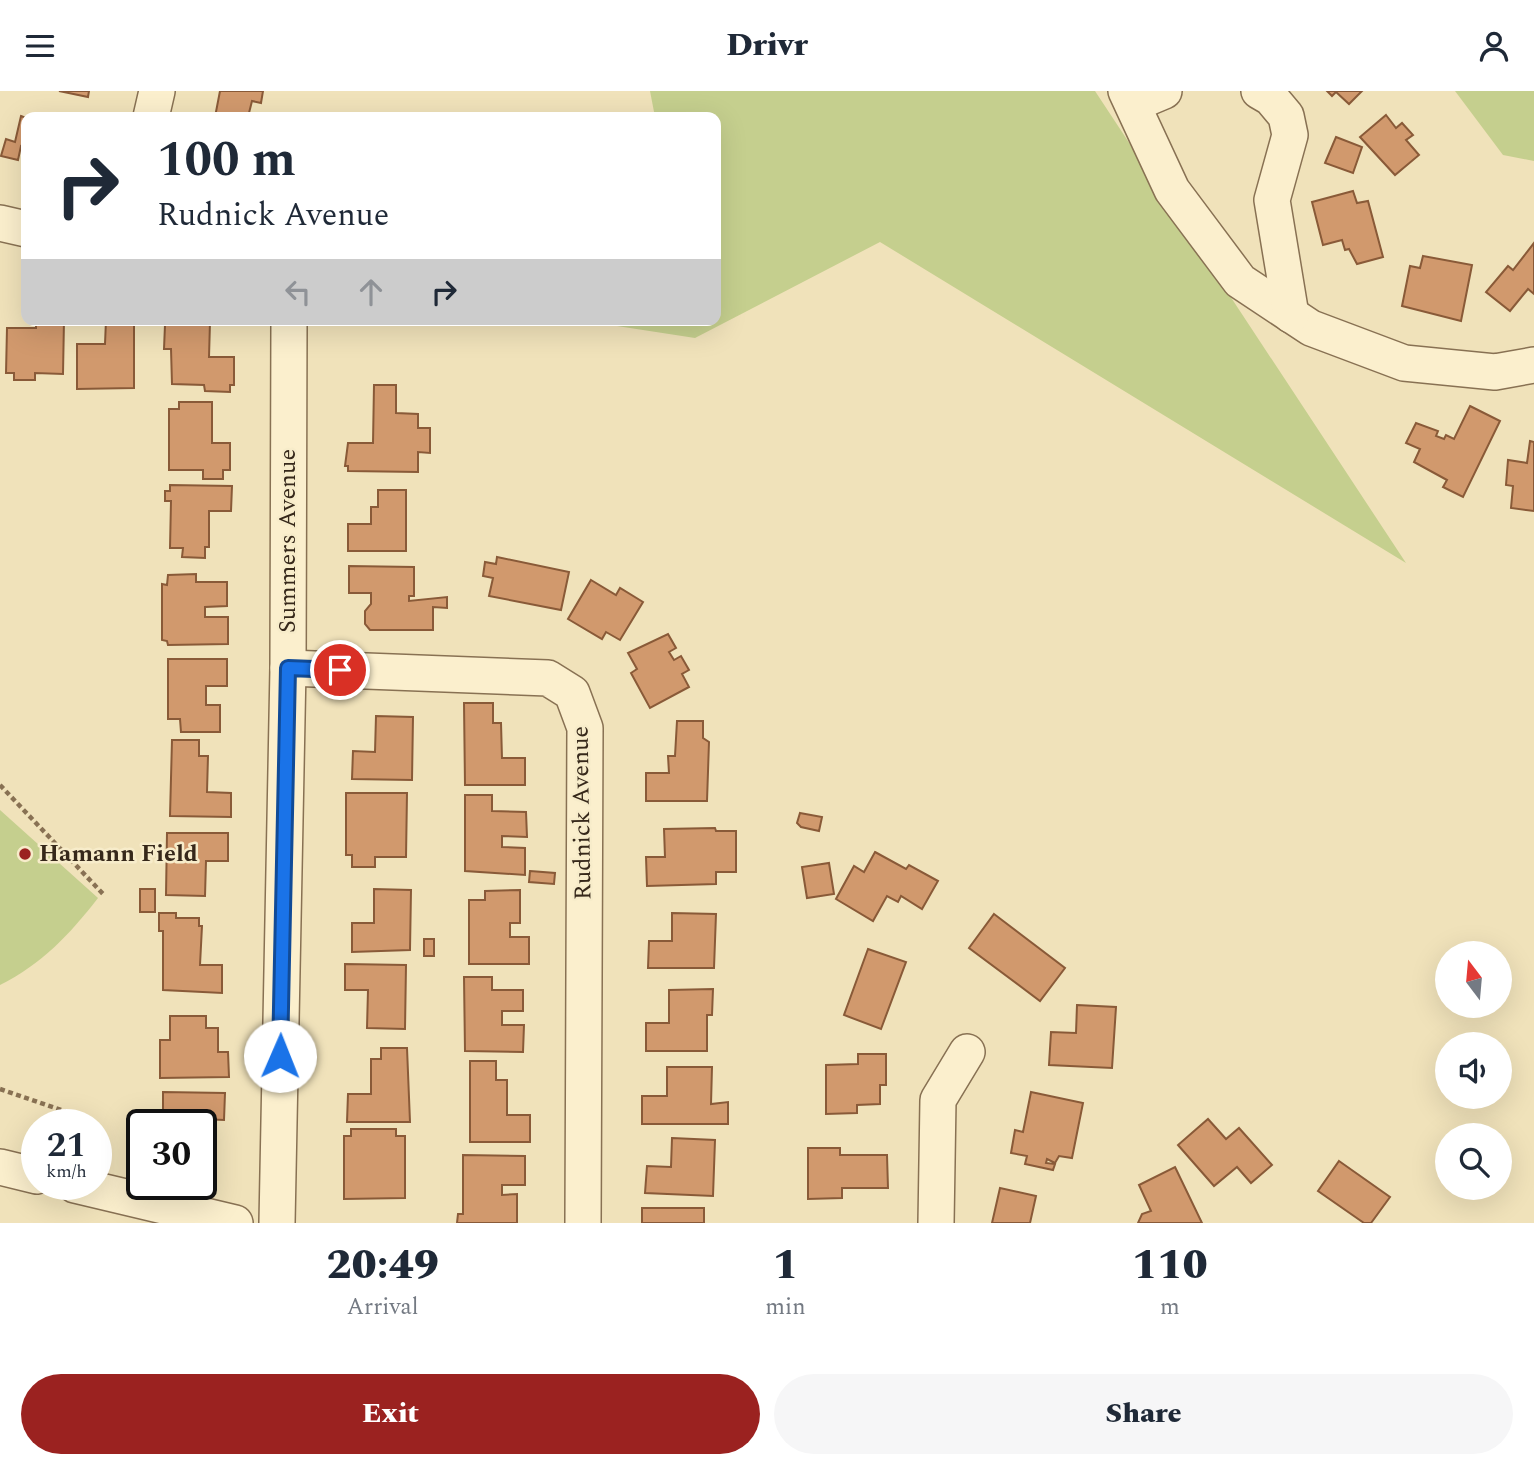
<!DOCTYPE html>
<style>
:root{--surface:#fff;--page:#f6f6f7;--text:#1f2937;--muted:#747a83;--accent:#9b2220}
body{margin:0;font-family:Spectral,serif;background:var(--page);color:var(--text);height:100vh;display:flex;flex-direction:column;font-size:26px;white-space:nowrap}
*{box-sizing:border-box;margin:0}
p{font-size:23px;color:var(--muted)}
.icon{flex:none;width:38px;height:38px;fill:none;stroke:currentColor;stroke-width:2;stroke-linecap:round;stroke-linejoin:round}
.map{position:relative;height:1132px;overflow:hidden}
.side{display:flex;flex-direction:column;background:var(--surface);flex:1}
.side>*{flex:none}
.guide{position:absolute;left:21px;top:21px;width:700px;height:214px;border-radius:14px;box-shadow:0 7px 28px #0002;background:#fff;color:var(--text);overflow:hidden}
.needle{width:46px;rotate:344deg}
.tools{position:absolute;left:1435px;top:850px;display:grid;gap:14px}
.tools a{display:grid;place-items:center;width:77px;height:77px;border-radius:50%;background:var(--surface);box-shadow:0 7px 28px #0002;font-size:35px}
.speed{position:absolute;left:21px;top:1018px;display:flex;gap:14px;font-size:35px;font-weight:700;text-align:center}
.speed>*{display:grid;place-content:center;width:91px;height:91px;border-radius:50%;background:var(--surface);box-shadow:0 7px 28px #0002;line-height:1}
.speed small{font-size:18px;font-weight:400}
.speed .limit{border:4px solid #111;border-radius:10px;background:#fff;color:#111}
.pin{position:absolute;display:grid;place-items:center;width:60px;height:60px;color:#fff;margin:-30px;border:4px solid #fff;border-radius:50%;box-shadow:0 2px 7px #0007}
.me{position:absolute;width:77px;margin:-38px;rotate:1deg;stroke-linejoin:round;filter:drop-shadow(0 0 5px #0008)}
.turn{display:flex;align-items:center;gap:24px;height:147px;padding:0 21px;font-size:32px}
.turn .icon{width:91px;height:91px;stroke-width:2.5}
.turn b{display:block;font-size:49px;line-height:60px}
.lanes{display:flex;align-items:center;height:66px;padding:0 21px;background:#0003;justify-content:center;gap:35px;direction:ltr}
.lanes .off{opacity:.35}
.eta{display:flex;justify-content:space-evenly;align-items:center;height:119px;text-align:center}
.eta b{font-size:42px;font-weight:800;line-height:49px}
.cta{display:flex;gap:14px;margin-top:auto;padding:14px 21px}
.cta a{flex:1;height:80px;border-radius:42px;background:var(--accent);color:#fff;font-size:28px;font-weight:800;line-height:80px;text-align:center}
.cta a+a{background:var(--page);color:var(--text)}
header{display:flex;justify-content:space-between;align-items:center;height:91px;padding:0 21px;background:var(--surface);font-size:32px;font-weight:800}
.map>svg:first-child{display:block}
</style>
<header><svg class="icon" aria-label="menu" viewBox="0 0 24 24"><path d="M4 6h16M4 12h16M4 18h16"/></svg>Drivr<svg class="icon" aria-label="person" viewBox="0 0 24 24"><circle cx="12" cy="8" r="4"/><path d="M4 21q1-7 8-7t8 7"/></svg></header>
<div class="map">
<svg width="1534" height="1132" viewBox="0 0 1534 1132">
<rect width="100%" height="100%" fill="#f0e2ba"/>
<g fill="#c5cf8e">
<polygon points="650,0 1095,0 1406,472 880,151 695,247 578,229 716,229 716,26 655,26"/>
<polygon points="1455,0 1534,0 1534,70 1503,64"/>
<path d="M0,719l98,88c-28,36 -56,66 -98,87z"/>
</g>
<g fill="#d1996d" stroke="#895a38" stroke-width="2">
<polygon points="59,0 89,0 88,6"/>
<polygon points="220,0 263,0 261,12 252,10 248,26 215,26"/>
<polygon points="1327,0 1362,0 1349,13 1336,1 1332,5"/>
<polygon points="1386,24 1396,37 1402,32 1413,44 1406,49 1419,64 1395,84 1360,46"/>
<polygon points="21,25 26,27 26,56 21,55 18,69 1,65 6,48 15,51"/>
<polygon points="1336,46 1362,56 1353,82 1325,72"/>
<polygon points="1353,100 1357,112 1368,110 1383,166 1357,173 1349,158 1345,159 1342,149 1323,154 1312,111"/>
<polygon points="1534,152 1534,203 1528,198 1510,220 1486,201 1508,175 1513,179"/>
<polygon points="1423,165 1472,174 1461,230 1402,215 1410,175 1420,177"/>
<polygon points="36,229 64,229 63,283 35,282 35,289 14,289 14,282 6,282 7,237 36,237"/>
<polygon points="106,229 134,229 134,297 77,298 77,253 105,253"/>
<polygon points="172,229 210,231 209,266 234,266 234,294 230,294 230,301 205,300 204,294 172,293 171,258 164,258 165,234 172,234"/>
<polygon points="374,294 396,294 396,322 418,323 418,337 430,337 430,362 418,361 418,381 348,380 348,375 345,375 348,352 373,352"/>
<polygon points="179,311 212,311 212,352 230,352 230,379 223,379 223,388 203,388 203,379 169,379 169,318 179,318"/>
<polygon points="1470,315 1500,330 1463,406 1443,396 1447,389 1414,371 1420,358 1406,352 1416,332 1438,340 1436,345 1444,348 1446,344 1454,348"/>
<polygon points="1530,350 1534,351 1534,420 1511,417 1513,395 1506,394 1508,369 1527,372"/>
<polygon points="170,394 232,395 231,420 209,420 209,456 205,456 205,467 182,466 183,457 170,457 171,410 165,410 165,400 170,400"/>
<polygon points="378,399 406,399 406,460 348,460 348,433 371,433 371,416 378,416"/>
<polygon points="497,466 569,481 561,519 489,505 493,487 483,485 485,471 496,473"/>
<polygon points="349,475 414,476 414,505 409,505 409,510 447,506 447,517 433,516 433,539 370,539 365,533 365,520 371,513 371,502 349,502"/>
<polygon points="196,483 196,491 227,491 227,515 205,516 205,526 228,526 228,553 168,554 167,550 162,549 162,493 167,494 168,484"/>
<polygon points="591,489 616,504 620,497 643,511 620,549 606,541 602,548 568,528"/>
<polygon points="668,543 676,557 669,561 674,569 681,565 689,579 682,583 689,596 650,617 631,582 637,578 628,562"/>
<polygon points="168,568 227,568 227,595 206,595 206,614 220,614 220,641 181,641 180,628 168,628"/>
<polygon points="464,612 493,612 493,632 501,632 502,667 525,667 525,694 465,694"/>
<polygon points="376,625 413,626 412,689 352,688 353,660 375,661"/>
<polygon points="677,630 703,630 703,647 709,651 707,710 646,710 646,682 669,682 668,665 675,665"/>
<polygon points="172,649 199,649 199,665 208,665 207,701 231,702 231,726 170,725"/>
<polygon points="346,702 407,702 406,766 375,766 375,776 352,776 352,764 346,764"/>
<polygon points="465,704 492,704 492,720 526,721 527,746 502,745 502,756 525,757 525,784 465,780"/>
<polygon points="800,722 822,726 819,740 801,736 797,732"/>
<polygon points="715,737 716,740 736,740 736,781 716,781 716,793 647,795 646,766 665,766 664,738"/>
<polygon points="167,742 228,742 228,770 206,770 205,805 166,804"/>
<polygon points="875,761 906,778 909,774 938,790 922,818 901,805 898,811 887,805 873,830 836,808 854,775 864,781"/>
<polygon points="829,772 834,803 807,807 802,776"/>
<polygon points="530,780 555,782 554,793 529,791"/>
<rect x="140" y="798" width="15" height="23"/>
<polygon points="374,798 411,799 410,859 352,861 352,832 374,832"/>
<polygon points="520,799 520,832 510,832 510,846 529,846 529,873 469,873 469,809 485,809 485,800"/>
<polygon points="159,822 176,822 176,827 199,827 199,835 202,835 200,874 222,874 222,902 163,899 163,840 159,840"/>
<polygon points="672,822 716,823 714,877 648,877 649,850 672,850"/>
<polygon points="994,823 1065,877 1040,910 969,857"/>
<rect x="424" y="848" width="10" height="17"/>
<polygon points="868,858 906,871 881,938 844,924"/>
<polygon points="345,873 406,874 405,938 367,937 368,899 345,899"/>
<polygon points="464,886 492,886 492,899 523,899 523,920 502,920 502,934 524,934 523,961 465,960"/>
<polygon points="713,898 712,924 707,924 707,960 646,960 646,932 669,932 669,899"/>
<polygon points="1077,914 1116,916 1112,977 1049,974 1051,941 1076,942"/>
<polygon points="170,925 206,925 206,937 218,937 218,961 228,961 229,986 160,987 160,949 170,949"/>
<polygon points="381,957 407,957 410,1031 347,1031 348,1003 371,1003 371,968 381,968"/>
<polygon points="858,963 886,963 886,994 880,994 880,1013 857,1014 857,1022 826,1023 826,974 858,973"/>
<polygon points="470,970 496,970 496,989 507,989 507,1024 530,1024 530,1051 470,1051"/>
<polygon points="667,976 712,976 711,1013 728,1011 728,1033 642,1033 642,1005 667,1005"/>
<polygon points="163,1001 225,1002 224,1029 201,1028 201,1034 163,1034"/>
<polygon points="1031,1001 1083,1012 1072,1067 1059,1065 1055,1072 1047,1068 1046,1072 1055,1073 1053,1079 1025,1073 1027,1065 1011,1062 1015,1039 1023,1041"/>
<polygon points="1208,1028 1226,1048 1239,1037 1272,1074 1251,1092 1237,1076 1214,1095 1178,1054"/>
<polygon points="351,1038 396,1038 396,1045 405,1045 405,1107 344,1108 344,1045 351,1045"/>
<polygon points="672,1047 715,1049 713,1105 645,1102 647,1075 671,1076"/>
<polygon points="808,1057 840,1057 840,1064 887,1064 888,1097 842,1097 842,1107 808,1108"/>
<polygon points="463,1064 525,1065 525,1094 502,1094 502,1104 517,1103 517,1132 457,1132 458,1123 463,1123"/>
<polygon points="1339,1070 1390,1106 1371,1132 1364,1132 1318,1100"/>
<polygon points="1175,1076 1202,1132 1138,1132 1142,1123 1151,1120 1139,1094"/>
<polygon points="1000,1097 1036,1105 1030,1132 992,1132"/>
<rect x="642" y="1117" width="62" height="15"/>
</g>
<g fill="none" stroke-linecap="round" stroke-linejoin="round">
<defs>
<g id="minor">
<polyline points="1126,0 1172,99 1240,190 1311,237 1404,272 1495,281 1534,274"/>
<polyline points="1259,0 1271,7 1286,25 1290,44 1272,109 1291,224"/>
<polyline points="1133,13 1164,0"/>
<polyline points="151,26 157,0"/>
<polyline points="0,132 26,138"/>
<polyline points="288,577 548,587 572,602 585,637 583,1132"/>
<polyline points="0,1076 37,1085"/>
<polyline points="75,1094 235,1132"/>
<polyline points="277,1132 288,577 289,229"/>
<polyline points="936,1132 938,1009 967,961"/>
</g>
</defs>
<use href="#minor" stroke="#887153" stroke-width="38"/>
<g stroke="#887153" stroke-width="4.5" stroke-dasharray="5 3.5" stroke-linecap="butt">
<polyline points="0,694 105,805"/>
<polyline points="0,998 67,1021 85,1034"/>
</g>
<use href="#minor" stroke="#fbefcd" stroke-width="35"/>
</g>
<g fill="none" stroke-linecap="round" stroke-linejoin="round">
<defs>
<polyline id="route" points="280,965 288,577 340,579"/>
</defs>
<use href="#route" stroke="#114b97" stroke-width="18"/>
<use href="#route" stroke="#1a73e8" stroke-width="12"/>
</g>
<circle fill="#9b2220" stroke="#f7ecca" stroke-width="2.5" cx="25" cy="763" r="7"/>
<g text-anchor="middle" dominant-baseline="central" stroke-width="5" stroke-linejoin="round" paint-order="stroke">
<g font-size="24" fill="#36281a" stroke="#f7ecca">
<text transform="translate(288 450) rotate(-90)">Summers Avenue</text>
<text transform="translate(582 722) rotate(-91)">Rudnick Avenue</text>
</g>
<g font-size="24" font-weight="bold" fill="#36281a" stroke="#f7ecca" text-anchor="start">
<text x="39" y="763">Hamann Field</text>
</g>
</g>
</svg>
<div class="tools">
<a><svg class="needle" viewBox="-14 -14 28 28"><path d="M0-13l5 13h-10z" fill="#e53935"/><path d="M0 13l5-13h-10z" fill="#747a83"/></svg></a>
<a><svg class="icon" aria-label="sound" viewBox="0 0 24 24"><path d="M4 9h4l5-4v14l-5-4H4zM17 9q2 3 0 6"/></svg></a>
<a><svg class="icon" aria-label="search" viewBox="0 0 24 24"><circle cx="10" cy="10" r="6"/><path d="M15 15l6 6"/></svg></a>
</div>
<div class="speed"><div>21<small>km/h</small></div><div class="limit">30</div></div>
<div class="pin" style="left:340px;top:579px;background:#d93025"><svg class="icon" aria-label="arrive" viewBox="0 0 24 24"><path d="M6 21V4h12l-3 4 3 4H6"/></svg></div>
<svg class="me" style="left:280px;top:965px" viewBox="-20 -20 40 40"><circle r="19" fill="#fff"/><path d="M0-13L10 11 0 6-10 11z" fill="#1a73e8"/></svg>
<div class="guide">
<div class="turn"><svg class="icon" aria-label="right" viewBox="0 0 24 24"><path d="M7 20v-9h11M14 6l5 5-5 5"/></svg><div><b>100 m</b>Rudnick Avenue</div></div>
<div class="lanes"><svg class="icon off" aria-label="left" viewBox="0 0 24 24"><path d="M17 20v-9H6M10 6l-5 5 5 5"/></svg><svg class="icon off" aria-label="ahead" viewBox="0 0 24 24"><path d="M12 20V5M6 11l6-6 6 6"/></svg><svg class="icon" aria-label="right" viewBox="0 0 24 24"><path d="M7 20v-9h11M14 6l5 5-5 5"/></svg></div>
</div>
</div>
<section class="side">
<div class="eta">
<div><b>20:49</b><p>Arrival</p></div>
<div><b>1</b><p>min</p></div>
<div><b>110</b><p>m</p></div>
</div>
<div class="cta"><a>Exit</a><a>Share</a></div>
</section>
